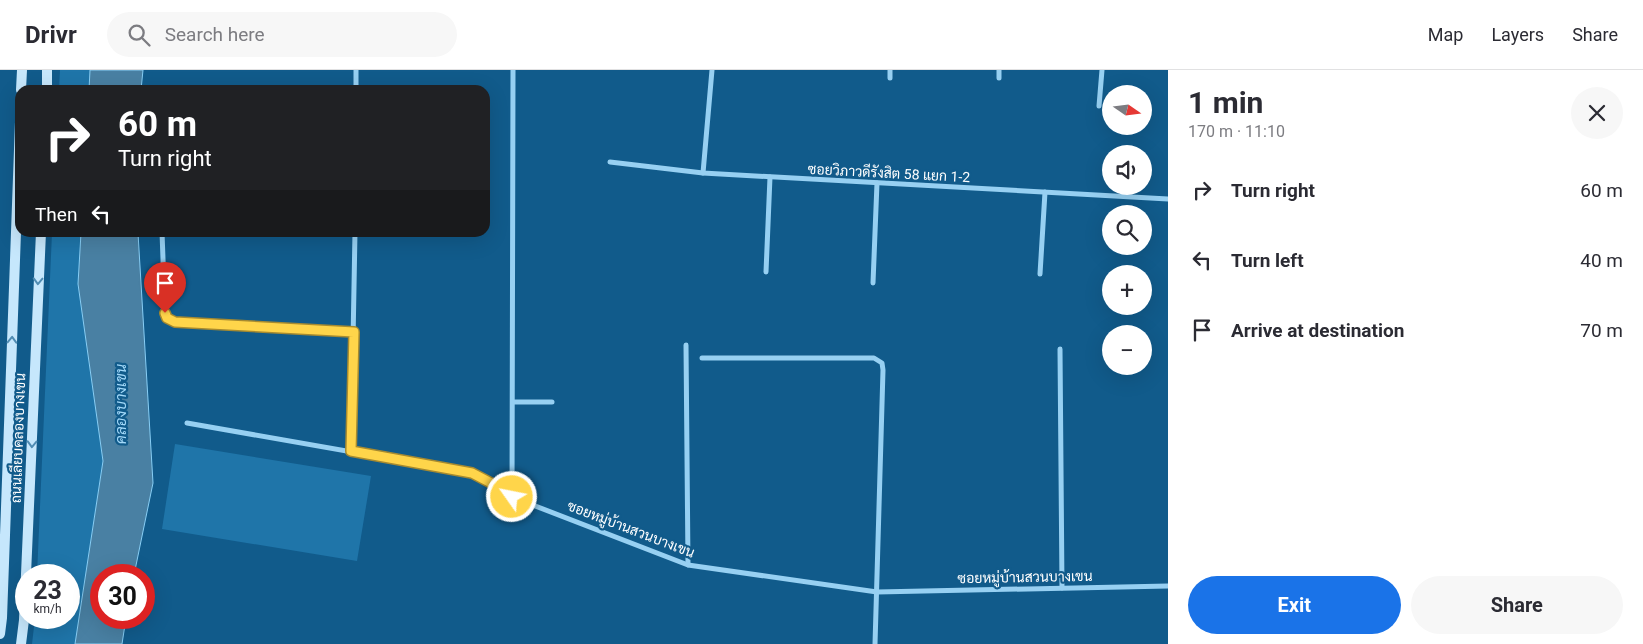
<!DOCTYPE html>
<meta charset="utf-8">
<style>
:root{--surface:#fff;--page:#f7f7f7;--text:#2b2b33;--muted:#7c7c81;--line:#e1e1e2;--accent:#1a73e8}
body{margin:0;font-family:Roboto,Sarabun,sans-serif;background:var(--page);color:var(--text);height:100vh;display:flex;flex-direction:column;font-size:19px;white-space:nowrap}
*{box-sizing:border-box;margin:0}
p{font-size:16px;color:var(--muted)}
.icon{flex:none;width:28px;height:28px;fill:none;stroke:currentColor;stroke-width:2;stroke-linecap:round;stroke-linejoin:round}
.map{position:relative;flex:1;overflow:hidden}
.drawer{display:flex;flex-direction:column;background:var(--surface);width:475px}
.drawer>*{flex:none}
.hud{position:absolute;left:15px;top:15px;width:475px;height:152px;border-radius:15px;box-shadow:0 5px 20px #0002;background:#202124;color:#fff;overflow:hidden}
.needle{width:32px;rotate:104deg}
.buttons{position:absolute;left:1102px;top:15px;display:grid;gap:10px}
.buttons a{display:grid;place-items:center;width:50px;height:50px;border-radius:50%;background:var(--surface);box-shadow:0 5px 20px #0002;font-size:25px}
.speed{position:absolute;left:15px;top:494px;display:flex;gap:10px;font-size:25px;font-weight:700;text-align:center}
.speed>*{display:grid;place-content:center;width:65px;height:65px;border-radius:50%;background:var(--surface);box-shadow:0 5px 20px #0002;line-height:1}
.speed small{font-size:12px;font-weight:400}
.speed .limit{border:8px solid #d22;background:#fff;color:#111}
.pin{position:absolute;display:grid;place-items:center;width:42px;height:42px;color:#fff;margin:-51px -21px;border-radius:50% 50% 50% 0;rotate:-45deg;box-shadow:0 0 5px #0007}
.pin .icon{rotate:45deg}
.me{position:absolute;width:55px;margin:-28px;rotate:303deg;stroke-linejoin:round;filter:drop-shadow(0 0 4px #0008)}
.turn{display:flex;align-items:center;gap:18px;height:105px;padding:0 20px;font-size:22px}
.turn .icon{width:65px;height:65px;stroke-width:2.5}
.turn b{display:block;font-size:35px;line-height:42px}
.then{display:flex;align-items:center;height:48px;padding:0 20px;background:#0003;gap:10px;font-size:19px}
.round{display:grid;place-items:center;flex:none;width:52px;height:52px;border-radius:26px;background:var(--page)}
.overview{display:flex;align-items:center;justify-content:space-between;height:85px;padding:0 20px}
h1{font-size:30px;font-weight:700;line-height:38px}
.action{display:flex;gap:10px;margin-top:auto;padding:10px 20px}
.action a{flex:1;height:58px;border-radius:30px;background:var(--accent);color:#fff;font-size:20px;font-weight:700;line-height:58px;text-align:center}
.action a+a{background:var(--page);color:var(--text)}
ul{padding:0;list-style:none}
li{display:flex;align-items:center;gap:15px;height:70px;padding:0 20px}
li div{flex:1}
li b{display:block;font-size:19px}
li em{font-style:normal}
header{display:flex;align-items:center;gap:30px;box-sizing:border-box;height:70px;padding:0 25px;background:var(--surface);border-bottom:1px solid var(--line)}
header strong{font-size:24px}
nav{display:flex;gap:28px;margin-inline-start:auto;font-size:18px}
.search{width:350px;height:45px;background:var(--page);display:flex;align-items:center;gap:12px;box-sizing:border-box;padding:0 18px;border-radius:28px;color:var(--muted);font-size:19px}
main{display:flex;flex:1;min-height:0}
.map>svg:first-child{display:block}
</style>
<header>
<strong>Drivr</strong>
<div class="search"><svg class="icon" aria-label="search" viewBox="0 0 24 24"><circle cx="10" cy="10" r="6"/><path d="M15 15l6 6"/></svg>Search here</div>
<nav><a>Map</a><a>Layers</a><a>Share</a></nav>
</header>
<main>
<div class="map">
<svg width="1168" height="574" viewBox="0 0 1168 574">
<rect width="100%" height="100%" fill="#115b8b"/>
<g fill="#1f75a9">
<polygon points="60,0 90,0 89,20 59,20"/>
<polygon points="52,163 81,163 78,214 103,391 75,574 32,574 35,548 69,548 69,505 37,505"/>
<polygon points="175,374 371,406 357,491 162,459"/>
</g>
<g fill="#4980a3" stroke="#88cef5">
<polygon points="90,0 143,0 141,20 89,20"/>
<polygon points="81,163 138,163 153,413 134,505 101,505 101,548 126,548 122,574 75,574 103,391 78,214"/>
</g>
<g fill="none" stroke-linecap="round" stroke-linejoin="round">
<g stroke="#97d0f2" stroke-width="5">
<polyline points="890,8 890,0"/>
<polyline points="999,8 999,0"/>
<polyline points="356,20 356,0"/>
<polyline points="1099,36 1102,0"/>
<polyline points="610,92 703,103 1168,129"/>
<polyline points="703,103 712,0"/>
<polyline points="162,162 165,243 167,248 170,251 354,262"/>
<polyline points="766,202 770,107"/>
<polyline points="1040,204 1045,122"/>
<polyline points="873,213 877,113"/>
<polyline points="686,275 688,495"/>
<polyline points="1060,279 1062,518"/>
<polyline points="702,288 874,288 882,293 883,300 875,574"/>
<polyline points="513,332 552,332"/>
<polyline points="187,353 472,403 493,414 512,427 688,495 877,522 1168,516"/>
<polyline points="351,381 355,162"/>
<polyline points="512,427 513,0"/>
</g>
<g stroke="#c6e7fc" stroke-width="10">
<polyline points="21,20 22,0"/>
<polyline points="47,20 47,0"/>
<polyline points="0,564 2,548 20,52"/>
<polyline points="21,574 24,550 41,162"/>
</g>
</g>
<defs><path id="oneway-chevron" d="M-2-3.5L2.5 0L-2 3.5" fill="none" stroke-width="1.6" stroke-linecap="round" stroke-linejoin="round" transform="scale(1.25)"/></defs>
<g stroke="#508cb3">
<use href="#oneway-chevron" transform="translate(38 211) rotate(92)"/>
<use href="#oneway-chevron" transform="translate(12 270) rotate(-88)"/>
<use href="#oneway-chevron" transform="translate(32 374) rotate(92)"/>
</g>
<g fill="none" stroke-linecap="round" stroke-linejoin="round">
<defs>
<polyline id="route" points="165,243 167,248 175,252 354,262 351,381 472,403 493,414 512,427"/>
</defs>
<use href="#route" stroke="#a68a30" stroke-width="12"/>
<use href="#route" stroke="#ffd54a" stroke-width="9"/>
</g>
<g text-anchor="middle" dominant-baseline="central" stroke-width="4.5" stroke-linejoin="round" paint-order="stroke">
<g font-size="14" fill="#fff" stroke="#115b8b">
<text transform="translate(889 103) rotate(3)">ซอยวิภาวดีรังสิต 58 แยก 1-2</text>
<text transform="translate(18 368) rotate(-88)">ถนนเลียบคลองบางเขน</text>
<text transform="translate(631 459) rotate(21)">ซอยหมู่บ้านสวนบางเขน</text>
<text transform="translate(1025 507) rotate(-1)">ซอยหมู่บ้านสวนบางเขน</text>
</g>
<g font-size="15" font-style="italic" fill="#a3d9f9" stroke="#115b8b">
<text transform="translate(121 334) rotate(-90)">คลองบางเขน</text>
</g>
</g>
</svg>
<div class="buttons">
<a><svg class="needle" viewBox="-14 -14 28 28"><path d="M0-13l5 13h-10z" fill="#e53935"/><path d="M0 13l5-13h-10z" fill="#7c7c81"/></svg></a>
<a><svg class="icon" aria-label="sound" viewBox="0 0 24 24"><path d="M4 9h4l5-4v14l-5-4H4zM17 9q2 3 0 6"/></svg></a>
<a><svg class="icon" aria-label="search" viewBox="0 0 24 24"><circle cx="10" cy="10" r="6"/><path d="M15 15l6 6"/></svg></a>
<a>+</a>
<a>−</a>
</div>
<div class="speed"><div>23<small>km/h</small></div><div class="limit">30</div></div>
<div class="pin" style="left:165px;top:243px;background:#d93025"><svg class="icon" aria-label="arrive" viewBox="0 0 24 24"><path d="M6 21V4h12l-3 4 3 4H6"/></svg></div>
<svg class="me" style="left:512px;top:427px" viewBox="-20 -20 40 40"><circle r="17" fill="#ffd54a" stroke="#fff" stroke-width="3"/><path d="M0-11L8 9 0 5-8 9z" fill="#fff"/></svg>
<div class="hud">
<div class="turn"><svg class="icon" aria-label="right" viewBox="0 0 24 24"><path d="M7 20v-9h11M14 6l5 5-5 5"/></svg><div><b>60 m</b>Turn right</div></div>
<div class="then">Then<svg class="icon" aria-label="left" viewBox="0 0 24 24"><path d="M17 20v-9H6M10 6l-5 5 5 5"/></svg></div>
</div>
</div>
<section class="drawer">
<div class="overview"><div><h1>1 min</h1><p>170 m · 11:10</p></div><a class="round"><svg class="icon" aria-label="close" viewBox="0 0 24 24"><path d="M6 6l12 12M18 6L6 18"/></svg></a></div>
<ul>
<li><svg class="icon" aria-label="right" viewBox="0 0 24 24"><path d="M7 20v-9h11M14 6l5 5-5 5"/></svg><div><b>Turn right</b></div><em>60 m</em></li>
<li><svg class="icon" aria-label="left" viewBox="0 0 24 24"><path d="M17 20v-9H6M10 6l-5 5 5 5"/></svg><div><b>Turn left</b></div><em>40 m</em></li>
<li><svg class="icon" aria-label="arrive" viewBox="0 0 24 24"><path d="M6 21V4h12l-3 4 3 4H6"/></svg><div><b>Arrive at destination</b></div><em>70 m</em></li>
</ul>
<div class="action"><a>Exit</a><a>Share</a></div>
</section>
</main>
